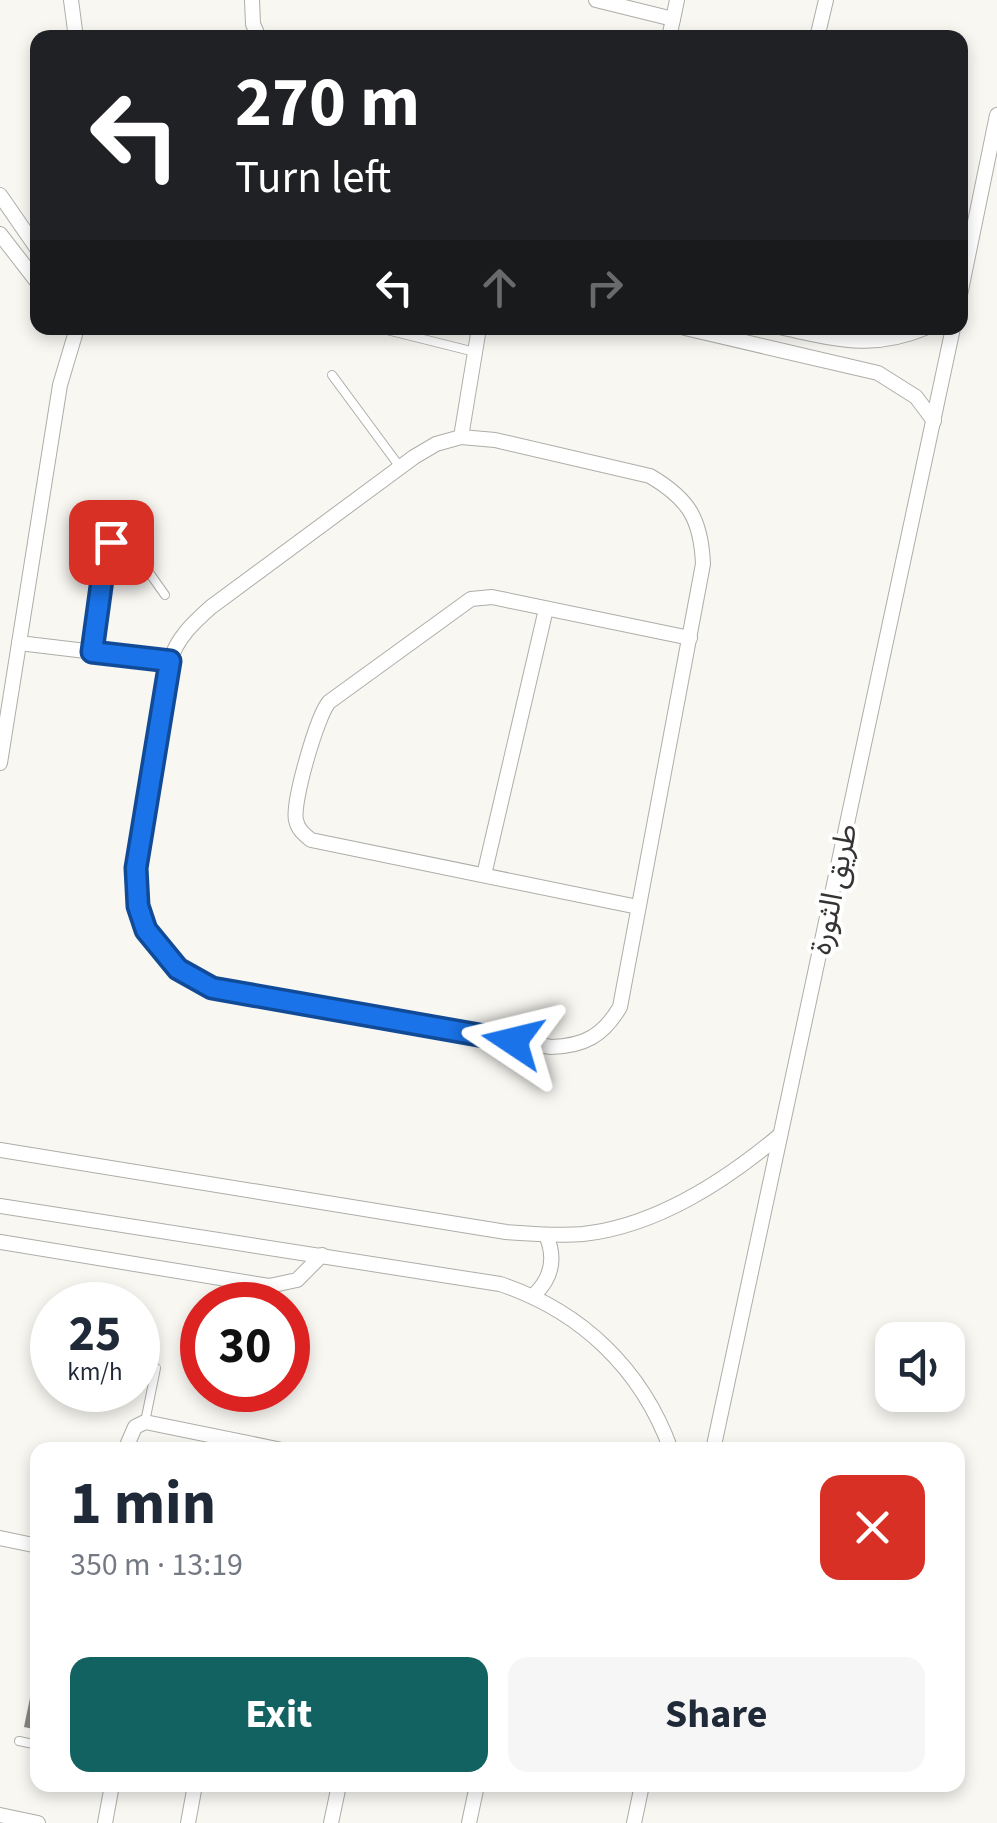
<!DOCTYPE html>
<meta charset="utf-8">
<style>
:root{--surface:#fff;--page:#f6f6f7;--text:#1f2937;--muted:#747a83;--accent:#126261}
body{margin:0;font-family:"Source Sans 3","Noto Sans Arabic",sans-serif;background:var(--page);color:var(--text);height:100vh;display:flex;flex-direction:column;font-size:38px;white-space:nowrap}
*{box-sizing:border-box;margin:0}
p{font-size:32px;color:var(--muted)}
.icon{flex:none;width:55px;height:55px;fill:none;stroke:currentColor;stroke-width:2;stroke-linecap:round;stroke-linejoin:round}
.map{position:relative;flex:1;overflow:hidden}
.details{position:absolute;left:30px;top:1442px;width:935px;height:350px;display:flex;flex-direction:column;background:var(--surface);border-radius:20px;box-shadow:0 5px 15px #0003}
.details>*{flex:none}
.top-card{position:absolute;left:30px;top:30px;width:938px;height:305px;border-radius:20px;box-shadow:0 5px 15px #0003;background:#202124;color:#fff;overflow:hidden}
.controls{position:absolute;left:875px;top:1322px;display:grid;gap:20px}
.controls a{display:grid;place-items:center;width:90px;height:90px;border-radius:20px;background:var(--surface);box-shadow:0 5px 15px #0003;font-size:50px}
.speed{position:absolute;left:30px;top:1282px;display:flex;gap:20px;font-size:50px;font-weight:700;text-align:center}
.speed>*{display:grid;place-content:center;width:130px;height:130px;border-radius:50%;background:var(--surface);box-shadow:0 5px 15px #0003;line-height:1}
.speed small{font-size:25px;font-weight:400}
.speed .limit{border:15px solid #d22;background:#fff;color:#111}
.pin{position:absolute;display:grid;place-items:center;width:85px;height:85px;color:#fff;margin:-42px;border-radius:20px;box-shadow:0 5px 15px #0006}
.me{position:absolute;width:110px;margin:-55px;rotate:280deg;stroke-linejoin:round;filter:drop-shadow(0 0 8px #0008)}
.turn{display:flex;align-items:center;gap:35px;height:210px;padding:0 40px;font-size:45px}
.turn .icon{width:130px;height:130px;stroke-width:2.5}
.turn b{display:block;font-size:70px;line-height:85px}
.lanes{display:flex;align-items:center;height:95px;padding:0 40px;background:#0003;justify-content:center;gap:50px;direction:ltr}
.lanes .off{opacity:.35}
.round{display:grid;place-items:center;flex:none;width:105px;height:105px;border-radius:20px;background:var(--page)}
.overview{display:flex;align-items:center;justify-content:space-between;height:170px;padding:0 40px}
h1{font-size:60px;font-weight:700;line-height:75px}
.button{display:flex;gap:20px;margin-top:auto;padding:20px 40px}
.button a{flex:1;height:115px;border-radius:20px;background:var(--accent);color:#fff;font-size:40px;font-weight:700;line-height:115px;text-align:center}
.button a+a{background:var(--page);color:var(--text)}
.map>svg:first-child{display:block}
</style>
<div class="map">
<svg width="997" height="1823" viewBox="0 0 997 1823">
<rect width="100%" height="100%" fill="#f8f7f2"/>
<polygon fill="#878581" points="36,1669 38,1669 38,1730 24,1727"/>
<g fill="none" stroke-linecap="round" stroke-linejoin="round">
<defs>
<g id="lane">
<polyline points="379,328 475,352"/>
<polyline points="332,375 400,467"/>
<polyline points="92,652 106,550 111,541 121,539 129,544 165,595"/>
<polyline points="145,1422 156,1368"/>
<polyline points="19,1741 38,1745"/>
</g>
<g id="street">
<polyline points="71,0 76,38"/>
<polyline points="252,0 253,24 259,38"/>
<polyline points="596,0 673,19"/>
<polyline points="669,38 677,0"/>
<polyline points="817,38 826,0"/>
<polyline points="0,195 38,250"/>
<polyline points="0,234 38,283"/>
<polyline points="960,295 997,115"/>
<polyline points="685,328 878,373 916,397 934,421"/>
<path d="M783,328c54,11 90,22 142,0"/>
<path d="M461,437l34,3 155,36c39,23 51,43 53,88l-83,443c-17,29 -36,39 -69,40l-339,-59c-26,-15 -55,-32 -67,-61 -22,-56 2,-126 11,-182 4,-27 6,-57 14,-84 7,-23 23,-38 41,-54l203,-150 22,-13z"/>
<polyline points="461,437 479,328"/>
<polyline points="19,643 170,661"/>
<polyline points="0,763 60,385 77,328"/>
<polyline points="484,875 546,609"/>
<path d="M638,907l-327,-67c-7,-6 -13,-10 -15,-20 -4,-17 21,-104 33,-118l142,-103 21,-2 198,41"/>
<path d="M0,1150l506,82c26,2 52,4 77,2 74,-8 142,-53 197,-99"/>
<path d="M0,1206l500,78c81,27 142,85 171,166"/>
<polyline points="0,1242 269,1286 297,1280 322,1255"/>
<path d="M534,1295c18,-17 22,-37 12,-60"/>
<polyline points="125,1450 135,1427 145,1422 282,1450"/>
<polyline points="713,1450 953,328"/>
<polyline points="0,1538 38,1546"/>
<polyline points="0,1815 38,1823"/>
<polyline points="105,1823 112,1785"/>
<polyline points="188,1823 195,1785"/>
<polyline points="331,1823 339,1785"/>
<polyline points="469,1823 477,1785"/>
<polyline points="634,1823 642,1785"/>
</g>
</defs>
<use href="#lane" stroke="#aeada8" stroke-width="10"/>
<use href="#street" stroke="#aeada8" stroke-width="16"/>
<use href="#lane" stroke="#fff" stroke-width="8"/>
<use href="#street" stroke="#fff" stroke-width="14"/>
</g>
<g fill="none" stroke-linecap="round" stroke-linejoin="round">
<defs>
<polyline id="route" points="111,542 106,550 92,652 170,661 136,868 138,906 146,930 178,969 212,988 513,1041"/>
</defs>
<use href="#route" stroke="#114b97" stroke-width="25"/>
<use href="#route" stroke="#1a73e8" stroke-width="18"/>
</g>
<g text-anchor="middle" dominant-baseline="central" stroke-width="8" stroke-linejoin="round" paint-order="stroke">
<g font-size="30" fill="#353433" stroke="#fff">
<text transform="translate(834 889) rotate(-78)">طريق الثورة</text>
</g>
</g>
</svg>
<div class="controls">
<a><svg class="icon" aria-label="sound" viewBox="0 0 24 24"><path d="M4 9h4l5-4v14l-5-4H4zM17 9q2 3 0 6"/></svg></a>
</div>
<div class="speed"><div>25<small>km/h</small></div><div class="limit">30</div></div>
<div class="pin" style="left:111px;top:542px;background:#d93025"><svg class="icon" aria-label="arrive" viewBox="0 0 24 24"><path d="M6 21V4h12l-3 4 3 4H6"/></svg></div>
<svg class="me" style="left:513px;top:1041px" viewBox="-20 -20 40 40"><path d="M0-17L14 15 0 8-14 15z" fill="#1a73e8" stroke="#fff" stroke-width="4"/></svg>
<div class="top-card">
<div class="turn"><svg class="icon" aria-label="left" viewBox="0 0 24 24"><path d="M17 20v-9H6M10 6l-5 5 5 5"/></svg><div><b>270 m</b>Turn left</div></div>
<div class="lanes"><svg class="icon" aria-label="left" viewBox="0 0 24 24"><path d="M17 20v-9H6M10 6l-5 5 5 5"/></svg><svg class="icon off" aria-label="ahead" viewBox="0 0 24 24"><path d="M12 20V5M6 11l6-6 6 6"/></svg><svg class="icon off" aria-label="right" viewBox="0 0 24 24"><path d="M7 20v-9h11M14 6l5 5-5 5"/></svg></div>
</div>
<section class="details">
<div class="overview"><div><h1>1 min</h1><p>350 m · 13:19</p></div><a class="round" style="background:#d93025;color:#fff"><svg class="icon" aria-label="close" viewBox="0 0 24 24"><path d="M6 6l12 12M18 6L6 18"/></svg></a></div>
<div class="button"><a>Exit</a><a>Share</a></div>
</section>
</div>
